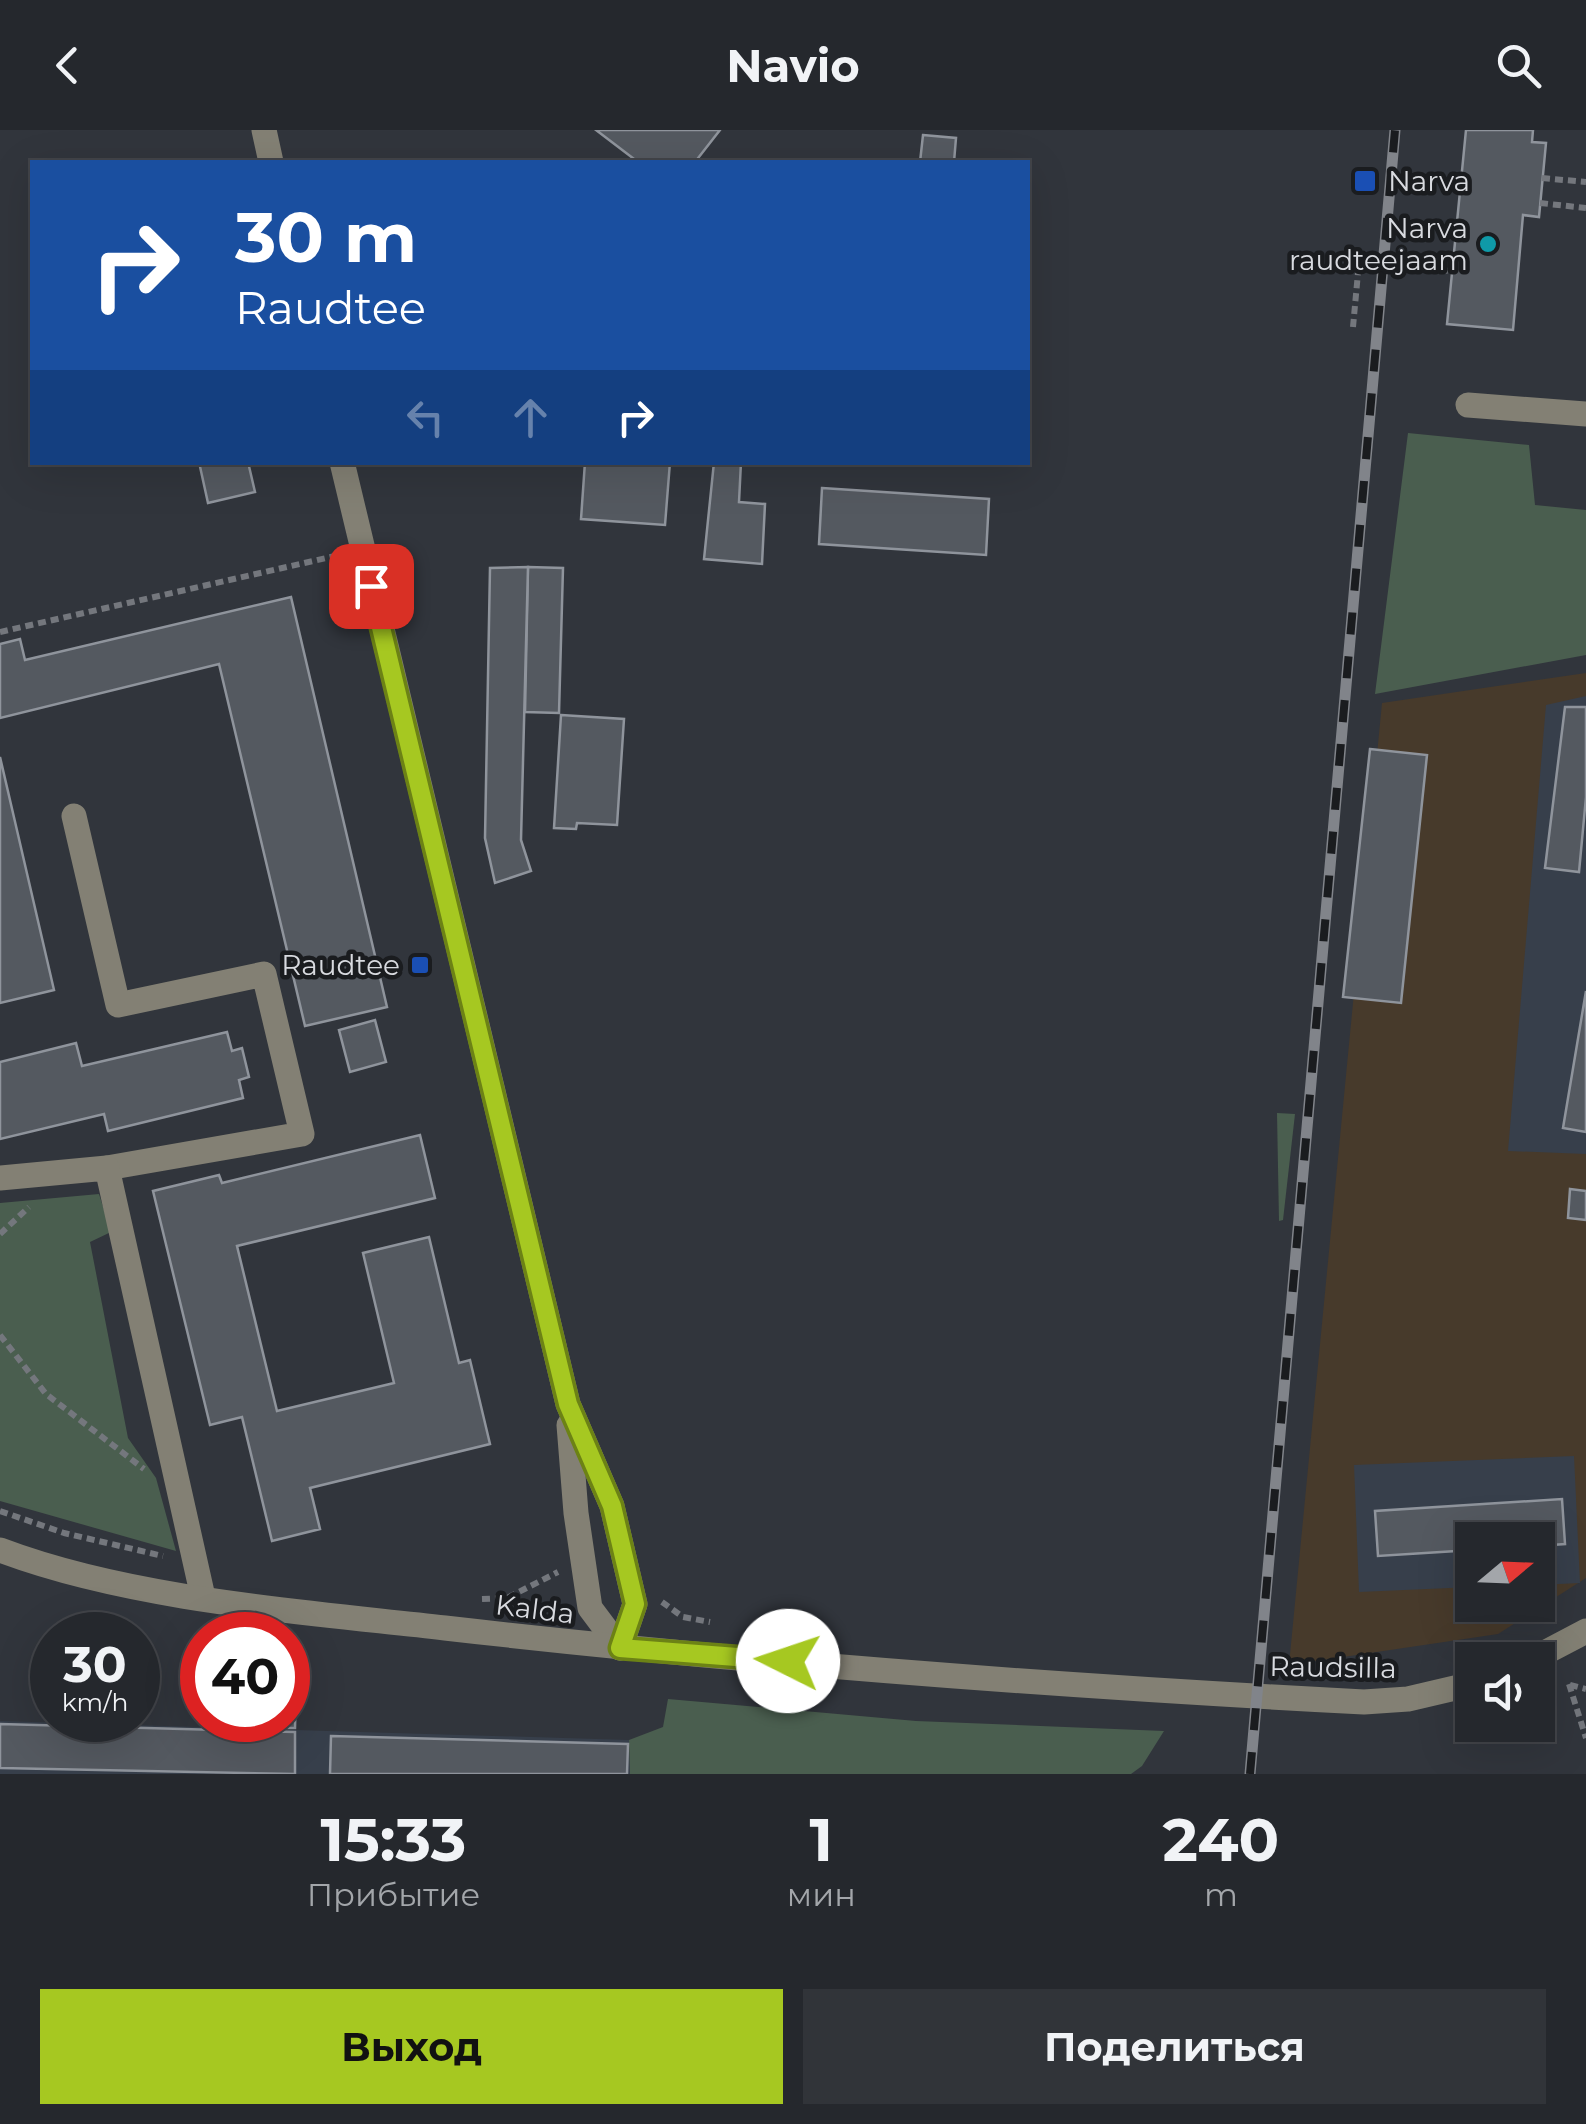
<!DOCTYPE html>
<html lang="ru">
<meta charset="utf-8">
<style>
:root{--surface:#25282d;--page:#313439;--text:#f1f3f6;--muted:#a3a6aa;--line:#424449;--accent:#a6c821}
body{margin:0;font-family:Montserrat,sans-serif;background:var(--page);color:var(--text);height:100vh;display:flex;flex-direction:column;font-size:38px;white-space:nowrap}
*{box-sizing:border-box;margin:0}
p{font-size:32px;color:var(--muted)}
.icon{flex:none;width:55px;height:55px;fill:none;stroke:currentColor;stroke-width:2;stroke-linecap:round;stroke-linejoin:round}
.map{position:relative;height:1644px;overflow:hidden}
.details{display:flex;flex-direction:column;background:var(--surface);flex:1}
.details>*{flex:none}
.hud{position:absolute;left:30px;top:30px;width:1000px;height:305px;border-radius:0px;box-shadow:0 10px 40px #0002,0 0 0 2px var(--line);background:#1a4fa0;color:#fff;overflow:hidden}
.needle{width:65px;rotate:71deg}
.buttons{position:absolute;left:1455px;top:1392px;display:grid;gap:20px}
.buttons a{display:grid;place-items:center;width:100px;height:100px;border-radius:0px;background:var(--surface);box-shadow:0 10px 40px #0002,0 0 0 2px var(--line);font-size:50px}
.speed{position:absolute;left:30px;top:1482px;display:flex;gap:20px;font-size:50px;font-weight:700;text-align:center}
.speed>*{display:grid;place-content:center;width:130px;height:130px;border-radius:50%;background:var(--surface);box-shadow:0 10px 40px #0002,0 0 0 2px var(--line);line-height:1}
.speed small{font-size:25px;font-weight:400}
.speed .limit{border:15px solid #d22;background:#fff;color:#111}
.pin{position:absolute;display:grid;place-items:center;width:85px;height:85px;color:#fff;margin:-42px;border-radius:20px;box-shadow:0 5px 15px #0006}
.me{position:absolute;width:110px;margin:-55px;rotate:274deg;stroke-linejoin:round;filter:drop-shadow(0 0 8px #0008)}
.turn{display:flex;align-items:center;gap:35px;height:210px;padding:0 40px;font-size:45px}
.turn .icon{width:130px;height:130px;stroke-width:2.5}
.turn b{display:block;font-size:70px;line-height:85px}
.lanes{display:flex;align-items:center;height:95px;padding:0 40px;background:#0003;justify-content:center;gap:50px;direction:ltr}
.lanes .off{opacity:.35}
.eta{display:flex;justify-content:space-evenly;align-items:center;height:170px;text-align:center}
.eta b{font-size:60px;font-weight:700;line-height:70px}
.action{display:flex;gap:20px;margin-top:auto;padding:20px 40px}
.action a{flex:1;height:115px;border-radius:0px;background:var(--accent);color:#111;font-size:40px;font-weight:700;line-height:115px;text-align:center}
.action a+a{background:var(--page);color:var(--text)}
header{display:flex;justify-content:space-between;align-items:center;height:130px;padding:0 40px;background:var(--surface);font-size:45px;font-weight:700}
.map>svg:first-child{display:block}
</style>
<header><svg class="icon" aria-label="back" viewBox="0 0 24 24"><path d="M15 5l-7 7 7 7"/></svg>Navio<svg class="icon" aria-label="search" viewBox="0 0 24 24"><circle cx="10" cy="10" r="6"/><path d="M15 15l6 6"/></svg></header>
<div class="map">
<svg width="1586" height="1644" viewBox="0 0 1586 1644">
<rect width="100%" height="100%" fill="#31353c"/>
<path fill="#473a2b" fill-rule="evenodd" d="M1586,543v905l-88,56 -209,31 93,-962zM1472,1410h66v65h-66z"/>
<g fill="#373f4b">
<polygon points="1586,566 1586,1024 1508,1021 1546,575"/>
<polygon points="1574,1326 1580,1453 1538,1455 1538,1410 1472,1410 1472,1457 1359,1462 1354,1335"/>
<polygon points="0,1591 629,1610 630,1644 0,1644"/>
</g>
<g fill="#4a5e4f">
<polygon points="1408,303 1529,315 1535,375 1586,380 1586,525 1375,564"/>
<polygon points="1277,983 1295,984 1283,1090 1279,1091"/>
<polygon points="99,1064 111,1102 90,1112 128,1308 156,1348 176,1421 0,1371 0,1073"/>
<polygon points="668,1569 916,1591 1164,1601 1142,1636 1131,1644 630,1644 629,1610 663,1597"/>
</g>
<g fill="#545960" stroke="#8f949c" stroke-width="2.5">
<polygon points="596,0 720,0 695,32 638,32"/>
<polygon points="1466,0 1533,0 1532,12 1546,13 1539,87 1523,85 1513,200 1447,194"/>
<polygon points="923,5 956,8 954,32 920,32"/>
<polygon points="199,332 248,332 255,362 208,373"/>
<polygon points="585,332 670,332 665,395 581,389"/>
<polygon points="714,332 741,332 739,372 765,374 762,434 704,429"/>
<polygon points="822,358 989,369 986,425 819,414"/>
<polygon points="528,437 563,438 559,583 525,582"/>
<polygon points="528,437 521,710 531,741 495,753 485,708 490,438"/>
<polygon points="291,467 387,877 305,896 219,534 0,588 0,514 20,509 25,530"/>
<polygon points="1565,577 1586,577 1586,667 1579,742 1545,738"/>
<polygon points="561,585 624,589 617,695 577,693 576,699 554,698"/>
<polygon points="1370,619 1427,625 1401,873 1343,867"/>
<polygon points="0,627 54,860 0,873"/>
<polygon points="1586,861 1586,1002 1563,998"/>
<polygon points="375,890 386,932 350,942 339,900"/>
<polygon points="227,902 232,921 242,918 249,947 239,950 243,968 108,1001 104,984 0,1009 0,932 76,913 82,936"/>
<polygon points="420,1005 435,1068 237,1116 277,1281 394,1253 363,1123 429,1107 459,1233 470,1230 490,1314 310,1358 320,1399 272,1411 242,1287 210,1295 153,1061 219,1045 222,1053"/>
<polygon points="1570,1059 1586,1061 1586,1090 1568,1088"/>
<polygon points="1562,1369 1565,1414 1538,1416 1538,1410 1472,1410 1472,1420 1378,1426 1375,1381"/>
<polygon points="44,1511 52,1512 52,1563 41,1563"/>
<polygon points="288,1558 296,1558 295,1598 250,1598 250,1590 288,1590"/>
<polygon points="0,1594 295,1602 295,1644 0,1638"/>
<polygon points="331,1606 628,1614 627,1644 330,1644"/>
</g>
<g fill="none" stroke-linecap="round" stroke-linejoin="round">
<g stroke="#74777d" stroke-width="6" stroke-dasharray="8 5" stroke-linecap="butt">
<polyline points="1542,48 1586,52"/>
<polyline points="1540,73 1586,78"/>
<polyline points="1401,137 1452,141"/>
<polyline points="1353,197 1359,132 1374,134"/>
<polyline points="0,502 335,426"/>
<polyline points="0,1104 29,1077"/>
<polyline points="0,1205 46,1264 144,1339"/>
<polyline points="0,1381 64,1403 163,1426"/>
<polyline points="482,1469 507,1468 558,1442"/>
<polyline points="662,1472 683,1487 710,1492"/>
<polyline points="1477,1525 1507,1513"/>
<polyline points="1569,1554 1586,1608"/>
<polyline points="1570,1555 1586,1559"/>
</g>
<g stroke="#838074" stroke-width="25">
<polyline points="264,0 271,32"/>
<polyline points="1468,275 1586,284"/>
<polyline points="342,332 568,1274 612,1376 635,1474 620,1518"/>
<polyline points="74,686 118,875 264,844 302,1004 107,1038"/>
<polyline points="0,1048 107,1038 203,1467"/>
<polyline points="569,1295 576,1383 590,1478 620,1518"/>
<path d="M0,1420c132,50 305,62 445,78 305,35 612,58 919,74l44,-3 64,-15"/>
<polyline points="1531,1530 1586,1501"/>
</g>
<defs>
<polyline id="rail" points="1250,1644 1395,0"/>
</defs>
<use href="#rail" stroke="#81848a" stroke-width="11"/>
<use href="#rail" stroke="#1a1c1f" stroke-width="8" stroke-dasharray="22" stroke-linecap="butt"/>
</g>
<g fill="none" stroke-linecap="round" stroke-linejoin="round">
<defs>
<polyline id="route" points="371,456 568,1274 612,1376 635,1474 620,1518 788,1531"/>
</defs>
<use href="#route" stroke="#6c8215" stroke-width="25"/>
<use href="#route" stroke="#a6c821" stroke-width="18"/>
</g>
<g fill="#1a4fb4" stroke="#1a1c1f" stroke-width="4">
<rect x="1353" y="39" width="24" height="24" rx="5"/>
<rect x="410" y="825" width="20" height="20" rx="5"/>
</g>
<circle fill="#0f9aa8" stroke="#1a1c1f" stroke-width="4" cx="1488" cy="114" r="10"/>
<g text-anchor="middle" dominant-baseline="central" stroke-width="9" stroke-linejoin="round" paint-order="stroke">
<g font-size="28" fill="#d8dadf" stroke="#1a1c1f" text-anchor="end">
<text x="1388" y="51" text-anchor="start">Narva</text>
<text x="1468" y="98">Narva<tspan x="1468" dy="32">raudteejaam</tspan></text>
<text x="400" y="835">Raudtee</text>
</g>
<g font-size="28" fill="#d8dadf" stroke="#1a1c1f">
<text transform="translate(535 1479) rotate(7)">Kalda</text>
<text transform="translate(1333 1537) rotate(1)">Raudsilla</text>
</g>
</g>
</svg>
<div class="buttons">
<a><svg class="needle" viewBox="-14 -14 28 28"><path d="M0-13l5 13h-10z" fill="#e53935"/><path d="M0 13l5-13h-10z" fill="#a3a6aa"/></svg></a>
<a><svg class="icon" aria-label="sound" viewBox="0 0 24 24"><path d="M4 9h4l5-4v14l-5-4H4zM17 9q2 3 0 6"/></svg></a>
</div>
<div class="speed"><div>30<small>km/h</small></div><div class="limit">40</div></div>
<div class="pin" style="left:371px;top:456px;background:#d93025"><svg class="icon" aria-label="arrive" viewBox="0 0 24 24"><path d="M6 21V4h12l-3 4 3 4H6"/></svg></div>
<svg class="me" style="left:788px;top:1531px" viewBox="-20 -20 40 40"><circle r="19" fill="#fff"/><path d="M0-13L10 11 0 6-10 11z" fill="#a6c821"/></svg>
<div class="hud">
<div class="turn"><svg class="icon" aria-label="right" viewBox="0 0 24 24"><path d="M7 20v-9h11M14 6l5 5-5 5"/></svg><div><b>30 m</b>Raudtee</div></div>
<div class="lanes"><svg class="icon off" aria-label="left" viewBox="0 0 24 24"><path d="M17 20v-9H6M10 6l-5 5 5 5"/></svg><svg class="icon off" aria-label="ahead" viewBox="0 0 24 24"><path d="M12 20V5M6 11l6-6 6 6"/></svg><svg class="icon" aria-label="right" viewBox="0 0 24 24"><path d="M7 20v-9h11M14 6l5 5-5 5"/></svg></div>
</div>
</div>
<section class="details">
<div class="eta">
<div><b>15:33</b><p>Прибытие</p></div>
<div><b>1</b><p>мин</p></div>
<div><b>240</b><p>m</p></div>
</div>
<div class="action"><a>Выход</a><a>Поделиться</a></div>
</section>
